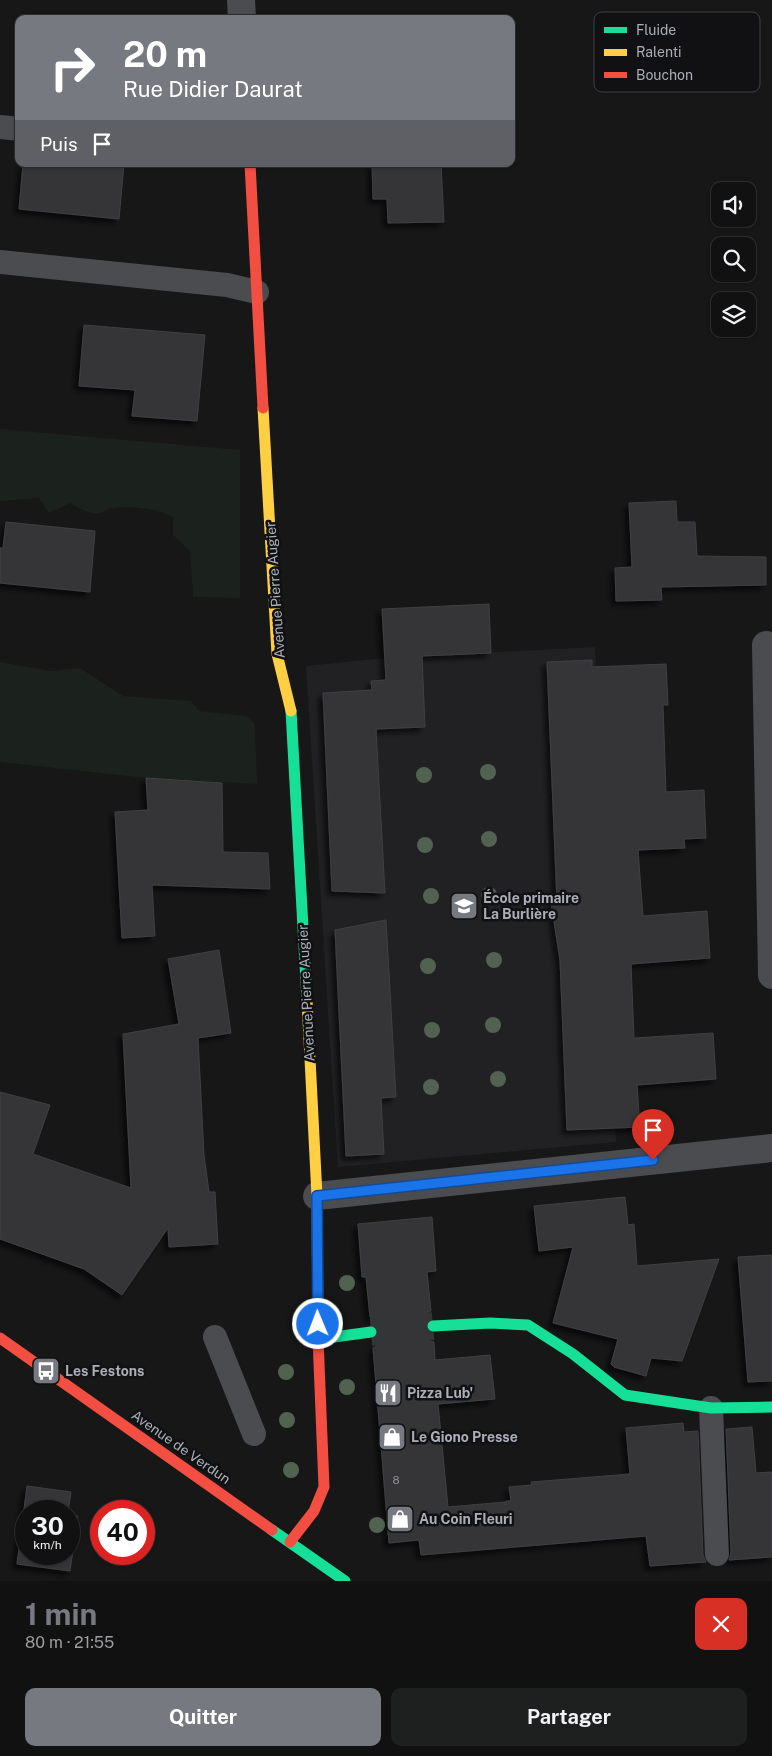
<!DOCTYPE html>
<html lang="fr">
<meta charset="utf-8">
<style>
:root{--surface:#111;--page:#1e1f1f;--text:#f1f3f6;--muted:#9c9d9f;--line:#303131;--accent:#76797f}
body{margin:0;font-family:"Public Sans",sans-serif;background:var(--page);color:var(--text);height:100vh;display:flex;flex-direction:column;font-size:19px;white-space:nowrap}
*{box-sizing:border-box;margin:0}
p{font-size:16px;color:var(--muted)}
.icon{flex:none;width:28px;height:28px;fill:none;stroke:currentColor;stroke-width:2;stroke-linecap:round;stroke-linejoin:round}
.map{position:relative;height:1581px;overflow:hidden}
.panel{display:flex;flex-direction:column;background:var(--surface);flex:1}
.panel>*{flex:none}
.hud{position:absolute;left:15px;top:15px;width:500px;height:152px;border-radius:10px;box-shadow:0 1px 4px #0004,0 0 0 1px var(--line);background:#76797f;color:#fff;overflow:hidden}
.controls{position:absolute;left:711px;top:182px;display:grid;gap:10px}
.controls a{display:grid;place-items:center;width:45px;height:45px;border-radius:10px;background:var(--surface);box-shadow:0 1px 4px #0004,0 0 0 1px var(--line);font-size:25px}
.speed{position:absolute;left:15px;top:1500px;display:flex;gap:10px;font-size:25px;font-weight:700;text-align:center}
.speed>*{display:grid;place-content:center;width:65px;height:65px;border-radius:50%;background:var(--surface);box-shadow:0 1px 4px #0004,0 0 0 1px var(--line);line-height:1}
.speed small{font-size:12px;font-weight:400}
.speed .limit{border:8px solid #d22;background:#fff;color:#111}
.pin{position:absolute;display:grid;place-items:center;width:42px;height:42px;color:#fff;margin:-51px -21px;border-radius:50% 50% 50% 0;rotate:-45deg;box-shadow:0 0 5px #0007}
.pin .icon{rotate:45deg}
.me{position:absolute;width:55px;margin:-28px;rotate:359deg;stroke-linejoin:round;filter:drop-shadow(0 0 4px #0008)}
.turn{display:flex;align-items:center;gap:18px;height:105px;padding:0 25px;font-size:22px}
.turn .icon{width:65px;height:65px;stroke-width:2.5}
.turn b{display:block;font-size:35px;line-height:42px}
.then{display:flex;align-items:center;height:48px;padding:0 25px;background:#0003;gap:10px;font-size:19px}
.round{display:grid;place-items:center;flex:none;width:52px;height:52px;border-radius:10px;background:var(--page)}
.head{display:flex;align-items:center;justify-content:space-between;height:85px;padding:0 25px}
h1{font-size:30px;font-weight:700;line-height:38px;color:var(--accent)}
.cta{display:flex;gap:10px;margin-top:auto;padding:10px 25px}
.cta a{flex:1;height:58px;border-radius:10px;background:var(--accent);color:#fff;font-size:20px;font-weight:700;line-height:58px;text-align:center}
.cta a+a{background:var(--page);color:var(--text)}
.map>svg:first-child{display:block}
</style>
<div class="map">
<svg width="772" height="1581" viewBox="0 0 772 1581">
<defs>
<filter id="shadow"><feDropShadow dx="-4.5" dy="4.5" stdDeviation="2.5" flood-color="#0009"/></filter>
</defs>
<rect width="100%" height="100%" fill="#171717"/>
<polygon fill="#212124" points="595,647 616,1142 338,1167 306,666 385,658"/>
<g fill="#1b211c">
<path d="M0,429l240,21v148l-47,-1 -3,-46 -17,-16v-18c-19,-9 -38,-11 -59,-9 -5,0 -9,4 -14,5 -10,2 -22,-5 -30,-10l-21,10 -10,-15 -39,3z"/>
<polygon points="0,662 51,671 80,668 123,696 191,701 199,711 247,716 255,724 257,784 146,778 0,762"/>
</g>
<g fill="#353537" stroke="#3f4043" filter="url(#shadow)">
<polygon points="23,164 124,164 119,219 19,209"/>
<polygon points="372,164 441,164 444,222 388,223 387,199 373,199"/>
<polygon points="84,325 205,335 197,421 132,416 135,390 79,386"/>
<polygon points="676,501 677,522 695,522 697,556 766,557 766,585 661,587 662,600 616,601 615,568 632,567 629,503"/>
<polygon points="6,522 95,531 90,592 0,583 0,548 3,548"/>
<polygon points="489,604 491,653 422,656 425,727 376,729 385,893 332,891 323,693 372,690 371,681 386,680 382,609"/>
<polygon points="592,660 592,667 666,664 668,705 663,705 666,792 704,790 706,838 684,839 685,848 638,850 643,916 707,911 710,958 631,964 634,1038 713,1033 716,1079 637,1085 640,1127 567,1130 560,960 551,902 557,902 547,662"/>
<polygon points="146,778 222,783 223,852 268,853 270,889 152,885 155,936 122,938 115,812 148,810"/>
<polygon points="386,920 396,1097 381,1098 384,1154 346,1156 335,930"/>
<polygon points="219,950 231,1033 198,1038 204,1155 209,1192 215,1192 218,1244 169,1247 168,1228 122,1295 84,1269 0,1239 0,1092 50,1105 33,1154 131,1188 123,1034 179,1024 168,959"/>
<polygon points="625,1197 628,1225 634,1224 637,1266 719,1259 682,1361 651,1358 646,1376 614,1367 611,1364 618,1339 553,1323 573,1247 539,1251 534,1206"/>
<polygon points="432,1217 436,1271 427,1272 431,1311 424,1313 419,1319 417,1327 420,1334 426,1340 434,1342 435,1360 490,1355 495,1399 438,1404 448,1507 505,1502 505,1505 506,1501 511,1501 509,1487 532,1485 531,1482 630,1474 626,1428 683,1423 684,1432 698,1431 703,1555 706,1562 650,1566 646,1536 421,1555 419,1540 389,1543 373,1348 381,1344 385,1338 386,1330 383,1322 377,1318 370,1317 366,1277 362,1277 358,1224"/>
<polygon points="772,1255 772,1381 748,1382 738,1257"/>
<polygon points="752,1427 756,1473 772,1472 772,1557 729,1560 731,1553 726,1429"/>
<polygon points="27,1486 71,1492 68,1511 26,1511 26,1554 69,1554 69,1515 78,1516 70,1571 17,1564"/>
</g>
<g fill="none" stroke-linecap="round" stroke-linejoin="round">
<polyline stroke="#343537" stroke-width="28" stroke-dasharray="28 14" stroke-linecap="butt" points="371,1332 433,1326"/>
<g stroke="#4b4c4f" stroke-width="24">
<polyline points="0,127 19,129"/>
<polyline points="0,262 227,285 257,292"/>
<polyline points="215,1337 254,1434"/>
<polyline points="711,1408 717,1554"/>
</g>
<g stroke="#4b4c4f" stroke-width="28">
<polyline points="241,0 242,19"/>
<polyline points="766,645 772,975"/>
<polyline points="317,1196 772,1148"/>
</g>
<g stroke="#16e098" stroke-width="11">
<polyline points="291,711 307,1000"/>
<polyline points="433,1326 490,1323 528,1325 573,1354 625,1395 711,1408 772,1407"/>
<polyline points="319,1339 371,1332"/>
<polyline points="272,1530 345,1581"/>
</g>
<g stroke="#ffcf43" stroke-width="11">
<polyline points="263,408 277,654 291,711"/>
<polyline points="307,1000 317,1196 318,1338"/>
</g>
<g stroke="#f24e42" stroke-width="11">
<polyline points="250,164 263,408"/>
<polyline points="0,1338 272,1530"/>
<polyline points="290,1542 314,1511 324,1487 318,1338"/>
</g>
</g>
<g fill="#526251">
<circle cx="488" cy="772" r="8"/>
<circle cx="424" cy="775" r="8"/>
<circle cx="489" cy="839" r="8"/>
<circle cx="425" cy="845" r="8"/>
<circle cx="489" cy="895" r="8"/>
<circle cx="431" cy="896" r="8"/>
<circle cx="494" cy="960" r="8"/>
<circle cx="428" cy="966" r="8"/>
<circle cx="493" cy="1025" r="8"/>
<circle cx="432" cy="1030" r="8"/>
<circle cx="498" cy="1079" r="8"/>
<circle cx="431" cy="1087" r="8"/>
<circle cx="347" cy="1283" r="8"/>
<circle cx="286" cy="1372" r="8"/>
<circle cx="347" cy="1387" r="8"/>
<circle cx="287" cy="1420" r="8"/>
<circle cx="291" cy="1470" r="8"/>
<circle cx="377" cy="1525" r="8"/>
</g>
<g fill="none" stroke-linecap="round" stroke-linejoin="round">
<defs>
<polyline id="route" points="318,1324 317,1196 653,1160"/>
</defs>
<use href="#route" stroke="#114b97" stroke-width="12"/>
<use href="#route" stroke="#1a73e8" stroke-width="9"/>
</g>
<defs>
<symbol id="school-square" viewBox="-11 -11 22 22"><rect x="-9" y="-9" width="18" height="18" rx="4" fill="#76797f" stroke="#111113"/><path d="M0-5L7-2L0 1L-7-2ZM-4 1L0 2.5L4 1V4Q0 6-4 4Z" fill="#fff"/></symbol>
<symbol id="bus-square" viewBox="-11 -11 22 22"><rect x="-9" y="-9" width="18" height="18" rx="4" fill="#76797f" stroke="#111113"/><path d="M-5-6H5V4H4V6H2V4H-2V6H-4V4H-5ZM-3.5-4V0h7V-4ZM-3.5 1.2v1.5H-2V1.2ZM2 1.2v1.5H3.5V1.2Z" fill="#fff"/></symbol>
<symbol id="restaurant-square" viewBox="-11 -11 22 22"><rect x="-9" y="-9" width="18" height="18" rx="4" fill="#76797f" stroke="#111113"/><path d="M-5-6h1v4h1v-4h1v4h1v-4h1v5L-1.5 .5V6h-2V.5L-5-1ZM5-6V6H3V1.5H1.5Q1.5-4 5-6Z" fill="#fff"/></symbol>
<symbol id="shop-square" viewBox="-11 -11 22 22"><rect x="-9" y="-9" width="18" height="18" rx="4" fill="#76797f" stroke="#111113"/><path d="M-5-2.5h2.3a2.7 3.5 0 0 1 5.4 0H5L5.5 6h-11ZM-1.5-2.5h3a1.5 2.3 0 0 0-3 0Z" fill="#fff"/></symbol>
</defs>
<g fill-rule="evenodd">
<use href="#school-square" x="448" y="890" width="32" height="32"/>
<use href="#bus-square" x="30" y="1355" width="32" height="32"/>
<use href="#restaurant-square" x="372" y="1377" width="32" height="32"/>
<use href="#shop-square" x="376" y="1421" width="32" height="32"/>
<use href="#shop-square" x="384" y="1503" width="32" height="32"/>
</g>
<g text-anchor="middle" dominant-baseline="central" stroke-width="5" stroke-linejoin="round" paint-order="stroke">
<g font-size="11" fill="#8c9097">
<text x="396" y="1480">8</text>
</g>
<g font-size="14" fill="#a9aeb7" stroke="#111113">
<text transform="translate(275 590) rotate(-94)">Avenue Pierre Augier</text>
<text transform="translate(306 993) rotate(-93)">Avenue Pierre Augier</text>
<text transform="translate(181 1447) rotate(35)">Avenue de Verdun</text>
</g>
<g font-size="14" font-weight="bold" fill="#a9aeb7" stroke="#111113" text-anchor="start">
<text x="483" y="898">École primaire<tspan x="483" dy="16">La Burlière</tspan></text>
<text x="65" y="1371">Les Festons</text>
<text x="407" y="1393">Pizza Lub'</text>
<text x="411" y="1437">Le Giono Presse</text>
<text x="419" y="1519">Au Coin Fleuri</text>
</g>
</g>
<rect x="594" y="12" width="166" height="80" rx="8" fill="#111113" stroke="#3f4044" stroke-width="1"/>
<rect x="604" y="27" width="23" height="6" fill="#16e098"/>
<rect x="604" y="49" width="23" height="7" fill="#ffcf43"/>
<rect x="604" y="72" width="23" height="6" fill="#f24e42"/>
<g font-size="14" fill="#a9aeb7">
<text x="636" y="35">Fluide</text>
<text x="636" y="57">Ralenti</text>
<text x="636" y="80">Bouchon</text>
</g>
</svg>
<div class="controls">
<a><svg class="icon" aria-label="sound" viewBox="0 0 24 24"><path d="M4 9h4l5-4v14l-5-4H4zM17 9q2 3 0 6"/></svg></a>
<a><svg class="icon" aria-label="search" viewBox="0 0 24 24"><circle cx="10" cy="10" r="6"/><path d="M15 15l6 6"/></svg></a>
<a><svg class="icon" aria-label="layers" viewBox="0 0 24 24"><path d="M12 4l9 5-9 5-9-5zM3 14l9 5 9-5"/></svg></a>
</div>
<div class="speed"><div>30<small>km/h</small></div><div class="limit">40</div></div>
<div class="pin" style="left:653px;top:1160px;background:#d93025"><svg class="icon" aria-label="arrive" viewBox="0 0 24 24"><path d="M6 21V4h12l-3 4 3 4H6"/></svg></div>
<svg class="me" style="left:318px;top:1324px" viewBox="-20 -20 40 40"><circle r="17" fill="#1a73e8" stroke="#fff" stroke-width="3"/><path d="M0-11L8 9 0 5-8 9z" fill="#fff"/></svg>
<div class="hud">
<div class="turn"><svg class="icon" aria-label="right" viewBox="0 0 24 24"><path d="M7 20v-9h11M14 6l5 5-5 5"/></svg><div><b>20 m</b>Rue Didier Daurat</div></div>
<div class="then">Puis<svg class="icon" aria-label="arrive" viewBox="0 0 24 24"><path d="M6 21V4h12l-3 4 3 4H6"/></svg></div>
</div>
</div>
<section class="panel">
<div class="head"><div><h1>1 min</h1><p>80 m · 21:55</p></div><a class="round" style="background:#d93025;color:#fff"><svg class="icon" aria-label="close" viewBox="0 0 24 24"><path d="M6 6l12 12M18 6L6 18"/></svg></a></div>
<div class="cta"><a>Quitter</a><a>Partager</a></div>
</section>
